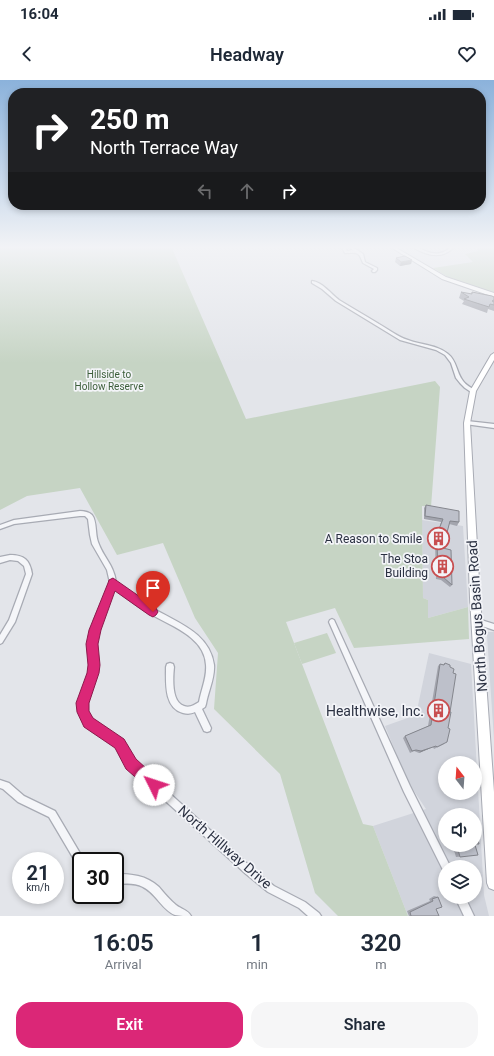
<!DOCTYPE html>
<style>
:root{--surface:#fff;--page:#f6f6f7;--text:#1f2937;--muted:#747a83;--accent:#db2777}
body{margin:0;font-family:Roboto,sans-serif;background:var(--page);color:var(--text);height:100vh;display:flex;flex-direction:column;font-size:15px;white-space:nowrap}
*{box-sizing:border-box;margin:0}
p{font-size:13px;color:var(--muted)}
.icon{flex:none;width:22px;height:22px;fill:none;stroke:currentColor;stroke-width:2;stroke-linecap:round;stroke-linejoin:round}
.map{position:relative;height:836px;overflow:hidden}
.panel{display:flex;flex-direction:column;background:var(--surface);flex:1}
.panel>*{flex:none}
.guide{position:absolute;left:8px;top:8px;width:478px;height:122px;border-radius:16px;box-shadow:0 2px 6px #0003;background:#202124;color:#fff;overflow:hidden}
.needle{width:26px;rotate:343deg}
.fabs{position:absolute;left:438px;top:676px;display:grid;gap:8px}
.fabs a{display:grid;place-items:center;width:44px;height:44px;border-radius:50%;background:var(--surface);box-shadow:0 2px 6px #0003;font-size:20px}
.speed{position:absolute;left:12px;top:772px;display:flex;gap:8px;font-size:20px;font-weight:700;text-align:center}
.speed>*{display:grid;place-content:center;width:52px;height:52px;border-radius:50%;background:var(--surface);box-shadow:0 2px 6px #0003;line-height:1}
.speed small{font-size:10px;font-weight:400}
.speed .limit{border:2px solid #111;border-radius:6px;background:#fff;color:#111}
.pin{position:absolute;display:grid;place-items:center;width:34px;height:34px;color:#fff;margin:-41px -17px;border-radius:50% 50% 50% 0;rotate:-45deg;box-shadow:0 0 4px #0007}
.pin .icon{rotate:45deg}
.me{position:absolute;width:44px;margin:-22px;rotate:311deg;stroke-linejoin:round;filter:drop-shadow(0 0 3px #0008)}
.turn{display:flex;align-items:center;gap:14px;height:84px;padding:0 16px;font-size:18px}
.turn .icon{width:52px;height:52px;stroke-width:2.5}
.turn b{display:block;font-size:28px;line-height:34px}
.lanes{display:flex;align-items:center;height:38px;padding:0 16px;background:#0003;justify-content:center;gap:20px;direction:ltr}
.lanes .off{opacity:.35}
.eta{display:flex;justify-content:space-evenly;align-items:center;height:68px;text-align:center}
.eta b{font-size:24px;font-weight:600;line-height:28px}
.primary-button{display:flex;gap:8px;margin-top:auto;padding:8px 16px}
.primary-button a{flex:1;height:46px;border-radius:16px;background:var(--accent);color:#fff;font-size:16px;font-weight:600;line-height:46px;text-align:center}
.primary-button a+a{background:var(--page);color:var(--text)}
.status{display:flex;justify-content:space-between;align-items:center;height:28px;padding:0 20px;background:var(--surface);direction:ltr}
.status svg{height:11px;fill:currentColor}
header{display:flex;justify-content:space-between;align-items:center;height:52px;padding:0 16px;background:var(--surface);font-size:18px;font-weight:600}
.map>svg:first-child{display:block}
</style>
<div class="status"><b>16:04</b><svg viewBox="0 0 49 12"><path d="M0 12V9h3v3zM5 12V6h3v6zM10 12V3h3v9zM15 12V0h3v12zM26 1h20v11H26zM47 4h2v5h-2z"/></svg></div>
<header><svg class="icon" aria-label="back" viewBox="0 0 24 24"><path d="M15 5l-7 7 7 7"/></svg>Headway<svg class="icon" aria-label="heart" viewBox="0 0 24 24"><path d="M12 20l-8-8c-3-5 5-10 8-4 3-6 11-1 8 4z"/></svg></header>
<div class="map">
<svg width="494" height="836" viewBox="0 0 494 836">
<rect width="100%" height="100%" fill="#e3e5ea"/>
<g fill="#d1d4dc" fill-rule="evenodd">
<polygon points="422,440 463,446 468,527 428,538 428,520 423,518"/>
<polygon points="488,552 494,552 494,660 487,555"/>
<path d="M429,573l42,11 13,231 5,21h-81l-35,-90 53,-17 -18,-27 -23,-56 31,-11zM445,683h30v30h-30zM445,735h30v30h-30zM445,787h30v30h-30z"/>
</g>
<g fill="#c6d4c4">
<polygon points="15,166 171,166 246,339 435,301 440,307 431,427 422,426 423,518 428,520 428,538 468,527 469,559 354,568 335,528 286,542 363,744 373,746 408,836 338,836 315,813 280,694 214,629 218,573 195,538 163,463 117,475 80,408 27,416 0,430 0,167"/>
<polygon points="476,166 494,166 494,213 451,199 433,188 473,182 465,174 478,171"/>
<polygon points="327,553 336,573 302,584 294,563"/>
</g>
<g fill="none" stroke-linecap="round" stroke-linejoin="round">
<defs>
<g id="street">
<path d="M345,166h3l-2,2 1,3 6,-1 -3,-2 2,-2h2v2l9,6 2,8 12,6v2l-2,2h-2l-1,-1 2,-2 -11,-6c-5,-13 -6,-10 -18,-10l-3,-5z"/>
<path d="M411,166c4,0 6,1 10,3 12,6 21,7 31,-3h3c-13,15 -30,9 -44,0z"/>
<path d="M312,201c10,1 19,13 27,19 13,8 27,16 40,24 9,5 19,13 29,16 13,5 30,5 40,14 9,7 8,18 15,27 3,4 7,6 12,9v2h-4l-6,-4 -5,-5 -4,-5 -5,-15 -6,-8 -9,-5 -36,-10 -64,-39 -14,-12 -10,-6z"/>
<polygon points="467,341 494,344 494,348 465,344 465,342"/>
<path d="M80,431c4,0 9,1 12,4 5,6 3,19 6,27 5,15 16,23 18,40 11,8 23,18 35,25 24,15 59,25 63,58 1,13 -6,27 -8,39l-1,3 -3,2 9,19 -1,3 -3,1 -3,-1 -9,-19c-4,2 -8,2 -12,1 -19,-5 -17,-30 -17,-46l1,-3 3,-1 3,1 1,3c-1,10 -3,35 10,39 6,2 10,-1 15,-4 2,-12 8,-24 7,-37 -1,-29 -38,-40 -59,-53 -12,-7 -22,-16 -33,-24 -7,18 -16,35 -18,55 -1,9 2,18 1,27 -3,15 -17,33 -7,47 7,12 22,14 32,23 5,5 8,14 12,21l118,107 22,18 31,16 14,11 2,3h-13l-9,-8 -31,-16 -22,-18 -118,-107 -7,-14 -5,-7 -23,-14 -7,-6 -4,-7 -3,-9 2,-13 7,-20 2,-9 -2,-21 2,-11 4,-16 16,-37 -3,-13 -15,-26 -2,-9 -2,-16 -3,-3h-5l-66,8 -14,5v-4l14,-5z"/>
<path d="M10,475c14,0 20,5 22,19l-17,48 -13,21 -2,1v-9l9,-15 17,-46 -2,-8 -6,-5 -8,-1 -10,3v-6z"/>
<polygon points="332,539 334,540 410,706 449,784 451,787 445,787 445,791 443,790 404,712 329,542 330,540"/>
<polygon points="478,539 494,544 494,550 476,544 475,542 476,540"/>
<polygon points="0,700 9,703 24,716 55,731 84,780 85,781 81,781 81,788 78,786 49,737 18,722 3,709 0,708"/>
<path d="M115,794c16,0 31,1 44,13 5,6 11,13 17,18 5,4 12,5 15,11 -5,0 -11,0 -16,-1 -13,-5 -19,-22 -32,-28 -9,-5 -19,-3 -28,-3z"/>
<polygon points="455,817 465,817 474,836 464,836"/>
</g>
<g id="secondary">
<polygon points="389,166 393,166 446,197 494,213 494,217 442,199"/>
<polygon points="494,273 494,280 476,311 470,343 480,518 494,712 494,810 489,808 487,803 470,518 464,343 470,311 491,275"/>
</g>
</defs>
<use href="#street" stroke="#a8abb4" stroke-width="2.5"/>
<use href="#secondary" stroke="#a8abb4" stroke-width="2"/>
<use href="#street" fill="#f5f6f9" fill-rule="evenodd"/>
<use href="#secondary" fill="#fff" fill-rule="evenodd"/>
</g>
<g fill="#a3a5ae">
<polygon points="396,178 412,180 411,184 400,186 395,182"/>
<polygon points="461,212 471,214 472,212 494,217 494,231 488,229 487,233 462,224 464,221 459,218"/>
<polygon points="426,425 459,442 457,446 449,444 443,468 452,505 450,507 441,500 436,499 435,463 431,461 434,451 436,448 439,449 441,442 424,439 424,428"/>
<polygon points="445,583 444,664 434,669 433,667 419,673 414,671 410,673 403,658 405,656 428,646 438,586 440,584 443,585"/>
<polygon points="445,738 445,759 440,741"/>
<polygon points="449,765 475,765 478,775 456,777 453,767 449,767"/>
<polygon points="434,816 438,817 436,829 439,836 409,836 407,831 430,821 429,819"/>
</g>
<g fill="#84868d">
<polygon points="412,180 411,184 400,186 401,182"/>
<polygon points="436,666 433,667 419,673 421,671"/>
</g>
<g fill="#bdc0ca" stroke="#84868d">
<polygon points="405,176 412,180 401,182 396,178"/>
<polygon points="461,212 472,214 472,212 492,216 494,217 494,220 492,221 494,222 494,225 490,224 489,227 464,219 469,217"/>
<polygon points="426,425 459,431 459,442 450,441 443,468 451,470 452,505 443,497 438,496 437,460 433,458 436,448 439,449 443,439 425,436"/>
<polygon points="445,583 450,585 450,587 454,589 453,593 456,594 450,632 451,632 448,648 450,649 447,662 437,667 436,666 421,671 416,670 412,671 405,656 431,645 440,584 444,585"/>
<polygon points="461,731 470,735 453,735"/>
<polygon points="445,739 445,747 443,740"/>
<polygon points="475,747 479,764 475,764"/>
<polygon points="452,765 475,765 478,775 460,777 457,766 453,767"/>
<polygon points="438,817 442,827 436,829 439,836 411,836 410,832 433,821 432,819"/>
</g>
<linearGradient id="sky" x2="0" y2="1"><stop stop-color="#8bb2db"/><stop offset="0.59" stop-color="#f2f3f6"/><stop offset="1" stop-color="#f2f3f6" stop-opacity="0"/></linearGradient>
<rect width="494" height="283" fill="url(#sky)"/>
<polygon fill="#db2777" stroke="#8e194d" points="113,498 156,528 158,532 156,535 153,537 149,535 115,511 101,550 98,564 100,585 99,593 89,623 89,631 93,638 124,659 136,679 159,700 161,705 159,710 154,712 150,710 126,689 115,668 84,647 77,632 76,623 87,593 88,585 86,564 89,550 108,503 109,500"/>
<defs>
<symbol id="building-ring" viewBox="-11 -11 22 22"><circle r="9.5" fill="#f3f4f8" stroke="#c84f51" stroke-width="1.5"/><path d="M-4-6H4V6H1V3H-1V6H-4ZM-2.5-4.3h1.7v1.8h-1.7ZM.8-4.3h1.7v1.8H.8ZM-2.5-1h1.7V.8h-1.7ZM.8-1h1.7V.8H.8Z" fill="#c84f51"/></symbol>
</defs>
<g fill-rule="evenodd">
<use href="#building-ring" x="426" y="446" width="25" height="25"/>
<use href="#building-ring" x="430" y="474" width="25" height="25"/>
<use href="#building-ring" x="426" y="618" width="25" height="25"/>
</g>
<g text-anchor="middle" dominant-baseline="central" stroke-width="3.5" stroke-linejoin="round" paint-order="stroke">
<g font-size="10" fill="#3b5d39" stroke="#f3f4f8">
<text x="109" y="294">Hillside to<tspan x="109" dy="12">Hollow Reserve</tspan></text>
</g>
<g font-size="12" fill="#2b3142" stroke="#f3f4f8" text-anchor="end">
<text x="422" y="459">A Reason to Smile</text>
<text x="428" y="479">The Stoa<tspan x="428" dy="14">Building</tspan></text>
</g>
<g font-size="14" fill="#2b3142" stroke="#f3f4f8">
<text transform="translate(477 536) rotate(-94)">North Bogus Basin Road</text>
<text transform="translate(225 767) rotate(41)">North Hillway Drive</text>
</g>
<g font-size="14" fill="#2b3142" stroke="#f3f4f8" text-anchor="end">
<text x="424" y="631">Healthwise, Inc.</text>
</g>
</g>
</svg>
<div class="fabs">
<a><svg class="needle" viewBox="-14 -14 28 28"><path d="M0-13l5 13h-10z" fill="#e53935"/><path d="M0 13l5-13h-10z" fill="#747a83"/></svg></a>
<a><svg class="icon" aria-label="sound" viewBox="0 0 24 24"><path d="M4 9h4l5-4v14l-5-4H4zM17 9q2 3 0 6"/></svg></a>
<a><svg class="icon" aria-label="layers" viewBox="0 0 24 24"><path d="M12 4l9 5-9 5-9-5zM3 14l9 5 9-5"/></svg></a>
</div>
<div class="speed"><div>21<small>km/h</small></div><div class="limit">30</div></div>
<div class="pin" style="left:153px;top:532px;background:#d93025"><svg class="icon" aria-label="arrive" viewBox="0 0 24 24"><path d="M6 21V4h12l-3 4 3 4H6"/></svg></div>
<svg class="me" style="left:154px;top:705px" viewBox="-20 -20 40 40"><circle r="19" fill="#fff"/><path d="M0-13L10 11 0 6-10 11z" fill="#db2777"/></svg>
<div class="guide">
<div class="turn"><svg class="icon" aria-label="right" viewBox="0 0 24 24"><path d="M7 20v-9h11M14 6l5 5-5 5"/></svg><div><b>250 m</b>North Terrace Way</div></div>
<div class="lanes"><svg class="icon off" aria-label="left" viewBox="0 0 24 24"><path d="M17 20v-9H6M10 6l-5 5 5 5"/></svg><svg class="icon off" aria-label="ahead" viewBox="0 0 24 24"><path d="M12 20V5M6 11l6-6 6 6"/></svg><svg class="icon" aria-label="right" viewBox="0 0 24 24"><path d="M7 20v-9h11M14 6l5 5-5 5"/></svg></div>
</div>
</div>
<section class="panel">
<div class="eta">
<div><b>16:05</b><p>Arrival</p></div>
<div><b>1</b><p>min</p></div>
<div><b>320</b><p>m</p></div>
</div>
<div class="primary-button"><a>Exit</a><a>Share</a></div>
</section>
